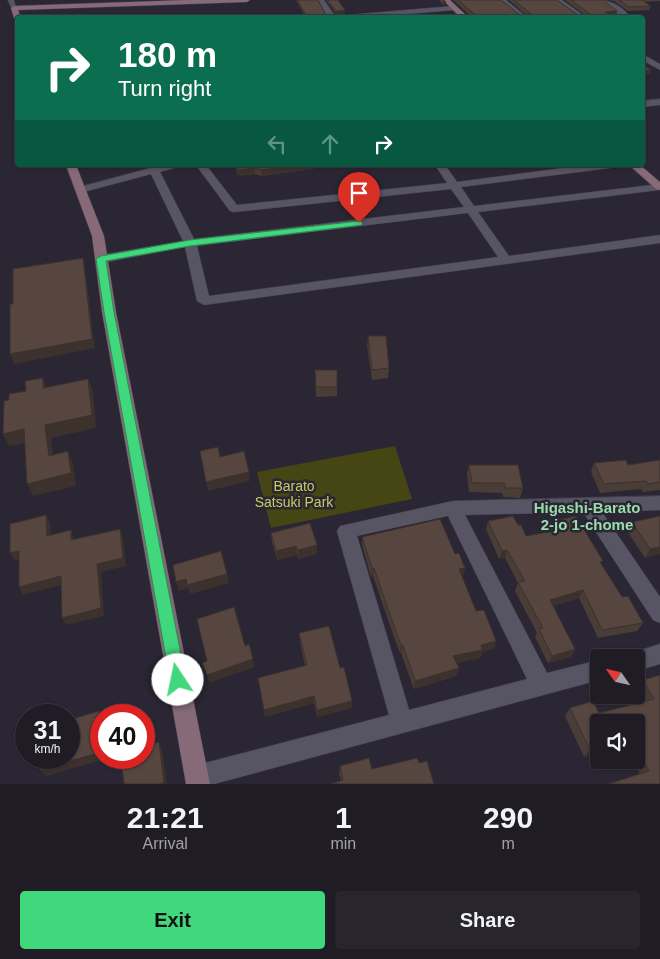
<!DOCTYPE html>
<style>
:root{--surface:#201c26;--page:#28252e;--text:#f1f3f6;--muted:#a2a1a7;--line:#3d3a43;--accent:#41d77c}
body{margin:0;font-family:Helvetica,sans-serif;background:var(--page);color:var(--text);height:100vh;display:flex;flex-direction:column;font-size:19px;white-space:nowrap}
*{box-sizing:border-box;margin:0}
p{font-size:16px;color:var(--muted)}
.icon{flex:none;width:28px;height:28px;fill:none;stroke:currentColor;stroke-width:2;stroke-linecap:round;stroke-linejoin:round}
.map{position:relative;height:784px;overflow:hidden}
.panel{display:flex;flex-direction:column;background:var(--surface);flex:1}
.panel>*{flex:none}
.guide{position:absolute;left:15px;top:15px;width:630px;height:152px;border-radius:5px;box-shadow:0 1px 4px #0004,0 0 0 1px var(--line);background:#0b6e4f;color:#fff;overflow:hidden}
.needle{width:32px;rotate:304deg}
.tools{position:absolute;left:590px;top:649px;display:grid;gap:10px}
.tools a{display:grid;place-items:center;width:55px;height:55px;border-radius:5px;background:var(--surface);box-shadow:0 1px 4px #0004,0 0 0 1px var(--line);font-size:25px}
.speed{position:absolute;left:15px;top:704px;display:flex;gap:10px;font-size:25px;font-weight:700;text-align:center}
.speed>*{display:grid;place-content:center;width:65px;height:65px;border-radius:50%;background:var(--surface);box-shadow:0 1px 4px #0004,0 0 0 1px var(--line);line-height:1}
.speed small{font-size:12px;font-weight:400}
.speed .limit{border:8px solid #d22;background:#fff;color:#111}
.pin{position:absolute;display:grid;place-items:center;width:42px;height:42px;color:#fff;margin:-51px -21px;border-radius:50% 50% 50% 0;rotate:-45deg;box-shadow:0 0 5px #0007}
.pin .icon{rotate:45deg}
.me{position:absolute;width:55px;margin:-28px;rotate:349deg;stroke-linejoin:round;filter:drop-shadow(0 0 4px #0008)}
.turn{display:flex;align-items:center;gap:18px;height:105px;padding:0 20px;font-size:22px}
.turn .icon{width:65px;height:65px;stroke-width:2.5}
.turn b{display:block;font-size:35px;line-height:42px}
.lanes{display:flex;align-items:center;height:48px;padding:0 20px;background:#0003;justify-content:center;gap:25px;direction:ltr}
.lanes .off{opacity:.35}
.eta{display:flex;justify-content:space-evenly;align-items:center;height:85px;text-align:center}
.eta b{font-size:30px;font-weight:600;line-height:35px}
.cta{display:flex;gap:10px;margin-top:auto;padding:10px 20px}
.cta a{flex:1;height:58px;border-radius:5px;background:var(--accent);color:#111;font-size:20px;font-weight:600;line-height:58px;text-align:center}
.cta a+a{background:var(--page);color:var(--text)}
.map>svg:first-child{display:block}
</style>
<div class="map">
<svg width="660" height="784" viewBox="0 0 660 784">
<rect width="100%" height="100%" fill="#2a2633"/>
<polygon fill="#454613" points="395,446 412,499 271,528 257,472"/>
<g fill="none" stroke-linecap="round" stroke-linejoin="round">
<defs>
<g id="street">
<polygon points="8,0 14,0 16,9 12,9"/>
<polygon points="318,0 324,0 335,16 454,6 457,8 454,10 363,18 328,18"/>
<polygon points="499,0 506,0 528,18 520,18"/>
<polygon points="554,0 562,0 587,18 578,18"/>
<path d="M600,0c10,0 26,8 30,18h-7z"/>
<polygon points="642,54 660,64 660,70 642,60"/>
<polygon points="660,99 660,105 642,107 642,101"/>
<path d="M162,165h17l-1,2 -18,5 34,67 270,-32 -13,-18 -217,23 -4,-1 -34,-46h10l31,40 210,-22 -12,-18h10l12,17 129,-17h29l-5,3 -149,19 13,19 186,-22 -1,6 -181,22 31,44 151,-21v8l-456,62 -7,-4 -12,-54 -84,16 -6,-4 6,-4 82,-14 -32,-67 -71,19 -5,-3 1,-2zM468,213l30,44 -289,39 -12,-50z"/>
<path d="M660,496v14l-58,2 58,85v26l-7,-3 -70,-108 -118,3 82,158 52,-13v20l-385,104h-26l-3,-7 4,-8 8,-4 192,-50 -52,-184 3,-5 113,-25zM448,516l79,163 -118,31 -52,-174z"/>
<polygon points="660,644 660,664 636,671 636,658 627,658 629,654"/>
</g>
<g id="secondary">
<polygon points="187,0 250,0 247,2 18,10 21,18 18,18 18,20 14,18 11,8 14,6"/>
<polygon points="443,0 450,0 469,18 461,18"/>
<polygon points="66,165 76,165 104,236 116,312 210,784 186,784 102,312 92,236"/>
<polygon points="629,165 640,165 660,182 660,190 656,189"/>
</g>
</defs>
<use href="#street" stroke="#44414c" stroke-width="1"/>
<use href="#secondary" stroke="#44414c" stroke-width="1"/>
<use href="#street" fill="#575463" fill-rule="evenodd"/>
<use href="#secondary" fill="#876a78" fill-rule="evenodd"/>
</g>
<g fill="#4a3c36">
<polygon points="296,0 318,0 326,15 351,18 306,18"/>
<polygon points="326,0 338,0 345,10 345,13 336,14"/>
<polygon points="439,0 445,0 445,5 443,5"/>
<polygon points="453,0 501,0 520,15 527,16 509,0 557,0 578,15 586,16 565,0 603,0 616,15 608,16 608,18 473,18"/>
<polygon points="606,0 660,0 660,1 644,2 651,6 649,10 628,11 614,1"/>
<polygon points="235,165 314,165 314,169 261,176 255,174 238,176"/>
<polygon points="368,336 389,368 388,378 372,380 367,346"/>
<polygon points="315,370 337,370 337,396 316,397"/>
<polygon points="660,460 660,490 643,492 641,489 600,493 591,472 594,463 628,465"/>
<polygon points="469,465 523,488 520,498 503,497 502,493 469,492 467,474"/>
<polygon points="488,521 518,525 526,536 552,531 551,529 554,521 601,565 622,597 643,623 637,631 598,638 579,598 553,606 575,649 571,657 548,663 535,637 537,633 515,591 518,583 505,558 499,559 486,529"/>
<polygon points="632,522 660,554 645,558 627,531"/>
<polygon points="271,533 317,545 317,554 298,559 297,555 277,560 272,542"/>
<polygon points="362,537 455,554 465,568 463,576 462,577 476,611 496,641 494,649 482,652 480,658 456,663 459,668 456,676 414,689 401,653 400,653 394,637 373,576 371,577 362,545"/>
<polygon points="299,633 352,708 317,717 314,703 265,717 258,678 305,666 300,642"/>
<polygon points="660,675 660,784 640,774 633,760 636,760 636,722 599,722 599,753 584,757 565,716 570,708 599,713 645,701 638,687 643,680"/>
<polygon points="419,763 341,781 339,773 340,766 372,769"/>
</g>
<g fill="#3c312c">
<polygon points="443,1 446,1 445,5 443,5"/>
<polygon points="345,10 345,13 336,14 336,11"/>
<polygon points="617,11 616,15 608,16 608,18 602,18 605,12"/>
<polygon points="651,70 650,74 642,75 642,71"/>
<polygon points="301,165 314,165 314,169 261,176 261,170"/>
<polygon points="255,168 255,174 238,176 238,170"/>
<polygon points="83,258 85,267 95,348 14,364 10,354"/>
<polygon points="43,378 48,391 43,388"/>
<polygon points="88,379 93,391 96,428 51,438 54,468 49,456 45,425"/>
<polygon points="24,429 30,442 9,446 3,434"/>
<polygon points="68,451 73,464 76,486 33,496 27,484"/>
<polygon points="249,472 250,481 208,491 206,482"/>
<polygon points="46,515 50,523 51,544 47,536"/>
<polygon points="120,529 123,537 126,566 101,572 104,616 66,625 62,618"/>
<polygon points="71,530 74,538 75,548 71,540"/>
<polygon points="317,545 317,554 298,559 298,550"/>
<polygon points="296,546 297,555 277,560 276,551"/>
<polygon points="660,547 660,554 645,558 650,549"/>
<polygon points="507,550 505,558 499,559 502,551"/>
<polygon points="19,551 23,559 15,561 10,553"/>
<polygon points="372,568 374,568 373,576 371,577"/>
<polygon points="465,568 463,576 457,578 459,569"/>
<polygon points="227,574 229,583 190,594 188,588 179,591 176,582 186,579"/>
<polygon points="61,576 65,584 23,595 19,587"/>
<polygon points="583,590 579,598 546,608 550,600"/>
<polygon points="496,641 494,649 482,652 480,658 451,664 453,656 481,645"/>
<polygon points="401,645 403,645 401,653 400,653"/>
<polygon points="575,649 571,657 548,663 552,656"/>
<polygon points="253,659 255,667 209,683 207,675"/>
<polygon points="459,668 456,676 414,689 415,681"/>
<polygon points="314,696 314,703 265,717 264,710"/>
<polygon points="352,701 352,708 317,717 317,710"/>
<polygon points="99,711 101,715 101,748"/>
<polygon points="159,742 162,750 167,784 160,784"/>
<polygon points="599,748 599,753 584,757 590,750"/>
<polygon points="101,752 101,758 106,758 106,759 46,776 40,770"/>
</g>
<g fill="#56463f" stroke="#3c312c">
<polygon points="297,0 318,0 326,15 350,16 351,18 308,18"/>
<polygon points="328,0 338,0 345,10 336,11"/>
<polygon points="458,0 501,0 520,15 529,16 531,14 514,0 557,0 578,15 588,16 590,14 571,0 603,0 617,11 605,12 609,14 602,15 607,18 479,18"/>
<polygon points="619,0 642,0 651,6 629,7"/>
<polygon points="642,64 651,70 642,71"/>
<polygon points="236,165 301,165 261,170 255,168 238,170"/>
<polygon points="83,258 92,339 10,354 10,304 13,304 13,269"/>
<polygon points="368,336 386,336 389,368 372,370"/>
<polygon points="315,370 337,370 337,387 316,387"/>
<polygon points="43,378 43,388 88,379 92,415 45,425 49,456 68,451 71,473 27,484 24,429 3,434 4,401 9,400 9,394 26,391 25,381"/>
<polygon points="218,447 220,457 244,451 249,472 206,482 200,451"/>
<polygon points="626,460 628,465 660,460 660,482 648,484 646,481 604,484 594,463"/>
<polygon points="469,465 518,465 523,488 505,488 504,483 472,483"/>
<polygon points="46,515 47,536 71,530 71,540 120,529 123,558 97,564 101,608 62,618 61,576 19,587 19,551 10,553 10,524"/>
<polygon points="513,516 518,525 521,525 526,536 559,530 554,521 576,516 603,561 600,562 622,597 628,596 643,623 602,630 583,590 550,600 575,649 552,656 539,629 543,628 518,582 525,581 507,550 502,551 488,521"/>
<polygon points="660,516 660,547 650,549 632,522"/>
<polygon points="440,519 455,554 459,553 465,568 459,569 476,611 484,610 496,641 481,645 482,650 453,656 459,668 415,681 403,645 401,645 395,629 374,568 372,568 362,537"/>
<polygon points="310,523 317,545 298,550 296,546 276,551 271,533"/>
<polygon points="221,551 227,574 187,585 186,579 176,582 173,565"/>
<polygon points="234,607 245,646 249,644 253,659 207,675 202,663 207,661 197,619"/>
<polygon points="329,626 340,668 344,667 352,701 317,710 314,696 264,710 258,678 307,665 299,633"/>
<polygon points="660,675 660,784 608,784 649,771 636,747 636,722 599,722 599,748 590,750 570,708 593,701 599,713 654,699 643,680"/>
<polygon points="99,711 101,752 40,770 40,758 69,758 69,720"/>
<polygon points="159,742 164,782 160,784 124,784 121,758 144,758 144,747"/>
<polygon points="369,758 372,769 417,758 419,763 427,761 434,784 330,784 343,780 340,766"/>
</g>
<polygon fill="#41d77c" stroke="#2a8c51" points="359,221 362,222 362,225 190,246 106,261 114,312 186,680 184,686 178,688 173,686 170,680 104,312 96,259 101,256 190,240"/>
<g text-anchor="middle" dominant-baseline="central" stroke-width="5" stroke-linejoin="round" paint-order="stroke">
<g font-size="14" fill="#c8cd61" stroke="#2a2633">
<text x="294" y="486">Barato<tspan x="294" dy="16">Satsuki Park</tspan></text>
</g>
<g font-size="15" font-weight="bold" fill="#98deab" stroke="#2a2633">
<text x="587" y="507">Higashi-Barato<tspan x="587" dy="17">2-jo 1-chome</tspan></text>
</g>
</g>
</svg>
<div class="tools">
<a><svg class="needle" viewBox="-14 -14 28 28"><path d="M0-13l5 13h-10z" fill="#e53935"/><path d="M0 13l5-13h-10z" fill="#a2a1a7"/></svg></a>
<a><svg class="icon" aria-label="sound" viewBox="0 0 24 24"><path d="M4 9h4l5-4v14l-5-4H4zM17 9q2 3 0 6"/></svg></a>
</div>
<div class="speed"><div>31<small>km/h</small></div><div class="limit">40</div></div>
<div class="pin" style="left:359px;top:223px;background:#d93025"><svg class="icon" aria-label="arrive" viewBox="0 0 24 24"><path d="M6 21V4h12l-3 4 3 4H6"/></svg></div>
<svg class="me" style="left:178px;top:680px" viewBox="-20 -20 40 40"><circle r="19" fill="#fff"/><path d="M0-13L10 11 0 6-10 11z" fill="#41d77c"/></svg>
<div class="guide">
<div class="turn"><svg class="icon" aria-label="right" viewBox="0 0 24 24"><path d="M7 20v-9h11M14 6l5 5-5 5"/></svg><div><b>180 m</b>Turn right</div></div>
<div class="lanes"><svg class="icon off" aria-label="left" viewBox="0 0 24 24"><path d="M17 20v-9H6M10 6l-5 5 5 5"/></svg><svg class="icon off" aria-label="ahead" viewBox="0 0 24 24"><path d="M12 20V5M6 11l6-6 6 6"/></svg><svg class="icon" aria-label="right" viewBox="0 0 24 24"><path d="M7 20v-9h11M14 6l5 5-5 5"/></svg></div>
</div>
</div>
<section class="panel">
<div class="eta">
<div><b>21:21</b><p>Arrival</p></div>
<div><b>1</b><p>min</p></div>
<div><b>290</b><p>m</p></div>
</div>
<div class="cta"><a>Exit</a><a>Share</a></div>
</section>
